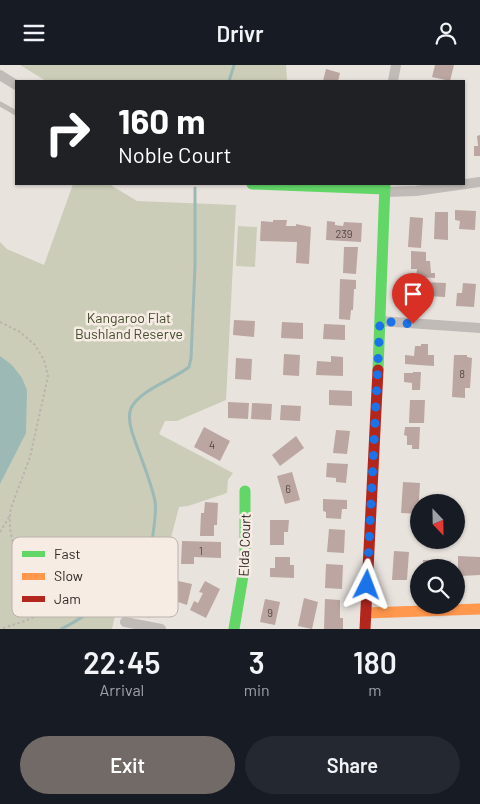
<!DOCTYPE html>
<style>
:root{--surface:#171b24;--page:#242831;--text:#f1f3f6;--muted:#9ea1a6;--accent:#716a66}
body{margin:0;font-family:Barlow,sans-serif;background:var(--page);color:var(--text);height:100vh;display:flex;flex-direction:column;font-size:19px;white-space:nowrap}
*{box-sizing:border-box;margin:0}
p{font-size:16px;color:var(--muted)}
.icon{flex:none;width:28px;height:28px;fill:none;stroke:currentColor;stroke-width:2;stroke-linecap:round;stroke-linejoin:round}
.map{position:relative;height:564px;overflow:hidden}
.panel{display:flex;flex-direction:column;background:var(--surface);flex:1}
.panel>*{flex:none}
.hud{position:absolute;left:15px;top:15px;width:450px;height:105px;border-radius:0px;box-shadow:0 1px 4px #0004;background:#202124;color:#fff;overflow:hidden}
.needle{width:32px;rotate:158deg}
.tools{position:absolute;left:410px;top:429px;display:grid;gap:10px}
.tools a{display:grid;place-items:center;width:55px;height:55px;border-radius:50%;background:var(--surface);box-shadow:0 1px 4px #0004;font-size:25px}
.pin{position:absolute;display:grid;place-items:center;width:42px;height:42px;color:#fff;margin:-51px -21px;border-radius:50% 50% 50% 0;rotate:-45deg;box-shadow:0 0 5px #0007}
.pin .icon{rotate:45deg}
.me{position:absolute;width:55px;margin:-28px;rotate:3deg;stroke-linejoin:round;filter:drop-shadow(0 0 4px #0008)}
.turn{display:flex;align-items:center;gap:18px;height:105px;padding:0 20px;font-size:22px}
.turn .icon{width:65px;height:65px;stroke-width:2.5}
.turn b{display:block;font-size:35px;line-height:42px}
.eta{display:flex;justify-content:space-evenly;align-items:center;height:85px;text-align:center}
.eta b{font-size:30px;font-weight:600;line-height:35px}
.cta{display:flex;gap:10px;margin-top:auto;padding:10px 20px}
.cta a{flex:1;height:58px;border-radius:30px;background:var(--accent);color:#fff;font-size:20px;font-weight:600;line-height:58px;text-align:center}
.cta a+a{background:var(--page);color:var(--text)}
header{display:flex;justify-content:space-between;align-items:center;height:65px;padding:0 20px;background:var(--surface);font-size:22px;font-weight:600}
.map>svg:first-child{display:block}
</style>
<header><svg class="icon" aria-label="menu" viewBox="0 0 24 24"><path d="M4 6h16M4 12h16M4 18h16"/></svg>Drivr<svg class="icon" aria-label="person" viewBox="0 0 24 24"><circle cx="12" cy="8" r="4"/><path d="M4 21q1-7 8-7t8 7"/></svg></header>
<div class="map">
<svg width="480" height="564" viewBox="0 0 480 564">
<rect width="100%" height="100%" fill="#e9e3de"/>
<g fill="#cbcdb9">
<polygon points="20,0 286,0 287,16 46,16"/>
<polygon points="73,119 109,119 137,136 236,140 226,335 177,356 165,356 159,369 233,408 228,415 227,428 188,441 179,442 150,553 116,546 112,564 0,564 0,177 7,184 44,200"/>
<polygon points="238,161 257,162 255,202 236,201"/>
</g>
<polygon fill="#9cb9b6" points="0,291 12,300 22,313 27,325 26,368 0,419"/>
<g fill="none" stroke-linecap="round" stroke-linejoin="round">
<g stroke="#9cb9b6" stroke-width="3">
<polyline points="229,16 234,0"/>
<path d="M61,564c17,-8 78,-48 85,-64 5,-9 11,-54 9,-64 -5,-23 -16,-47 -23,-69 -2,-7 -4,-17 -1,-24 10,-19 42,-28 58,-41l2,-9 4,-92v-78"/>
</g>
</g>
<g fill="#bba6a1">
<polygon points="435,0 454,0 450,16 432,12"/>
<polygon points="326,4 340,8 338,16 323,16"/>
<polygon points="480,70 480,91 474,91 474,81 478,81 477,71"/>
<polygon points="455,145 476,146 475,165 459,164 460,156 455,155"/>
<polygon points="435,147 448,147 448,175 434,174"/>
<polygon points="410,152 423,153 421,183 408,182"/>
<polygon points="273,155 287,155 286,161 296,161 296,159 311,162 309,199 296,198 297,177 260,176 261,156 273,157"/>
<polygon points="327,156 335,157 335,160 343,161 344,157 362,158 361,177 326,175"/>
<polygon points="344,182 358,182 356,209 343,208"/>
<polygon points="411,186 426,187 426,196 430,196 431,208 435,208 435,213 416,212 417,204 411,204"/>
<polygon points="340,214 356,215 356,224 354,224 353,245 351,245 350,255 339,254"/>
<polygon points="421,217 446,218 445,232 426,231 426,228 420,228 420,239 407,238 408,222 416,222 416,218"/>
<polygon points="463,218 476,219 474,242 456,241 457,228 462,228"/>
<polygon points="234,255 255,256 254,272 233,270"/>
<polygon points="282,257 303,258 303,274 281,273"/>
<polygon points="324,259 345,260 345,275 323,274"/>
<polygon points="421,279 428,279 428,290 434,290 434,301 405,299 405,290 414,291 415,281 421,281"/>
<polygon points="284,289 300,290 299,311 283,310"/>
<polygon points="454,290 467,290 467,292 472,293 470,323 465,323 465,333 452,332"/>
<polygon points="331,291 343,292 343,311 316,310 317,296 331,297"/>
<polygon points="236,293 252,294 251,315 235,314"/>
<polygon points="413,307 421,307 420,325 412,325 412,318 404,317 404,308 413,308"/>
<polygon points="329,325 352,326 352,341 329,340"/>
<polygon points="410,335 425,335 424,358 409,358"/>
<polygon points="228,337 249,338 248,354 228,353"/>
<polygon points="252,338 272,339 271,355 251,354"/>
<polygon points="281,340 301,341 300,356 280,355"/>
<polygon points="204,362 230,376 220,396 194,382"/>
<polygon points="405,362 420,362 419,384 412,384 412,380 407,380 407,371 404,370"/>
<polygon points="336,365 350,366 347,389 333,388"/>
<polygon points="296,371 304,383 280,401 272,390"/>
<polygon points="327,398 348,399 346,418 336,417 336,413 326,412"/>
<polygon points="292,407 300,435 285,439 277,411"/>
<polygon points="403,417 420,418 419,435 425,435 425,438 419,438 419,449 401,448"/>
<polygon points="323,434 347,435 347,444 342,444 341,454 326,453 326,447 323,446"/>
<polygon points="205,437 218,438 217,460 214,460 214,471 200,471 201,448 204,448"/>
<polygon points="270,455 289,455 288,467 284,467 284,480 270,480"/>
<polygon points="329,464 345,465 344,488 327,487"/>
<polygon points="182,476 221,477 221,493 194,492 194,499 181,499"/>
<polygon points="394,486 409,487 407,515 392,515"/>
<polygon points="458,491 480,492 480,510 460,511 461,508 458,508"/>
<polygon points="275,492 290,492 290,500 294,500 294,513 270,512 270,503 275,503"/>
<polygon points="423,495 451,496 451,502 423,502"/>
<polygon points="326,499 343,500 342,524 325,523"/>
<polygon points="178,516 192,519 187,540 169,534 172,524 176,525"/>
<polygon points="205,516 220,524 206,553 190,545 194,536 198,538 203,528 199,527"/>
<polygon points="304,533 318,537 312,564 298,561"/>
<polygon points="265,534 280,537 275,560 260,557"/>
<polygon points="325,534 340,535 340,553 343,553 343,564 324,564"/>
</g>
<g fill="none" stroke-linecap="round" stroke-linejoin="round">
<g stroke="#bab3b0" stroke-width="2" stroke-dasharray="2.5 2.5" stroke-linecap="butt">
<path d="M0,257l20,10 15,13 9,15 4,16 -18,81 -19,51c-3,16 0,35 8,49 11,19 53,32 21,56 -10,8 -27,11 -39,16"/>
<polyline points="0,467 9,452"/>
</g>
<polyline stroke="#c1bbb7" stroke-width="5" points="0,39 16,48"/>
<g stroke="#c1bbb7" stroke-width="10">
<polyline points="0,10 16,20"/>
<polyline points="393,16 396,0"/>
<polyline points="385,127 416,126 480,117"/>
<polyline points="380,256 480,263"/>
<polyline points="125,557 161,564"/>
</g>
<g stroke="#63d668" stroke-width="11">
<polyline points="252,119 385,124"/>
<polyline points="378,305 385,119"/>
<polyline points="234,564 245,499 245,426"/>
</g>
<polyline stroke="#ff974d" stroke-width="11" points="366,548 480,544"/>
<polyline stroke="#b3261e" stroke-width="11" points="365,564 378,305"/>
</g>
<g fill="none" stroke-linecap="round" stroke-linejoin="round">
<polyline stroke="#1a73e8" stroke-width="9" stroke-dasharray="0 16.2" points="367,520 380,256 413,259"/>
</g>
<g text-anchor="middle" dominant-baseline="central" stroke-width="5" stroke-linejoin="round" paint-order="stroke">
<g font-size="11" fill="#544845">
<text x="344" y="168">239</text>
<text x="462" y="308">8</text>
<text x="212" y="379">4</text>
<text x="288" y="423">6</text>
<text x="201" y="485">1</text>
<text x="270" y="547">9</text>
</g>
<g font-size="14" fill="#444d2d" stroke="#f6ece4">
<text x="129" y="252">Kangaroo Flat<tspan x="129" dy="16">Bushland Reserve</tspan></text>
</g>
<g font-size="14" fill="#312926" stroke="#f6ece4">
<text transform="translate(244 480) rotate(-88)">Elda Court</text>
</g>
</g>
<rect x="12" y="472" width="166" height="80" rx="8" fill="#f6ece4" stroke="#bbb2ab" stroke-width="1"/>
<rect x="22" y="486" width="23" height="6" fill="#63d668"/>
<rect x="22" y="508" width="23" height="7" fill="#ff974d"/>
<rect x="22" y="531" width="23" height="6" fill="#b3261e"/>
<g font-size="14" fill="#312926">
<text x="54" y="494">Fast</text>
<text x="54" y="516">Slow</text>
<text x="54" y="539">Jam</text>
</g>
</svg>
<div class="tools">
<a><svg class="needle" viewBox="-14 -14 28 28"><path d="M0-13l5 13h-10z" fill="#e53935"/><path d="M0 13l5-13h-10z" fill="#9ea1a6"/></svg></a>
<a><svg class="icon" aria-label="search" viewBox="0 0 24 24"><circle cx="10" cy="10" r="6"/><path d="M15 15l6 6"/></svg></a>
</div>
<div class="pin" style="left:413px;top:259px;background:#d93025"><svg class="icon" aria-label="arrive" viewBox="0 0 24 24"><path d="M6 21V4h12l-3 4 3 4H6"/></svg></div>
<svg class="me" style="left:367px;top:520px" viewBox="-20 -20 40 40"><path d="M0-17L14 15 0 8-14 15z" fill="#1a73e8" stroke="#fff" stroke-width="4"/></svg>
<div class="hud">
<div class="turn"><svg class="icon" aria-label="right" viewBox="0 0 24 24"><path d="M7 20v-9h11M14 6l5 5-5 5"/></svg><div><b>160 m</b>Noble Court</div></div>
</div>
</div>
<section class="panel">
<div class="eta">
<div><b>22:45</b><p>Arrival</p></div>
<div><b>3</b><p>min</p></div>
<div><b>180</b><p>m</p></div>
</div>
<div class="cta"><a>Exit</a><a>Share</a></div>
</section>
